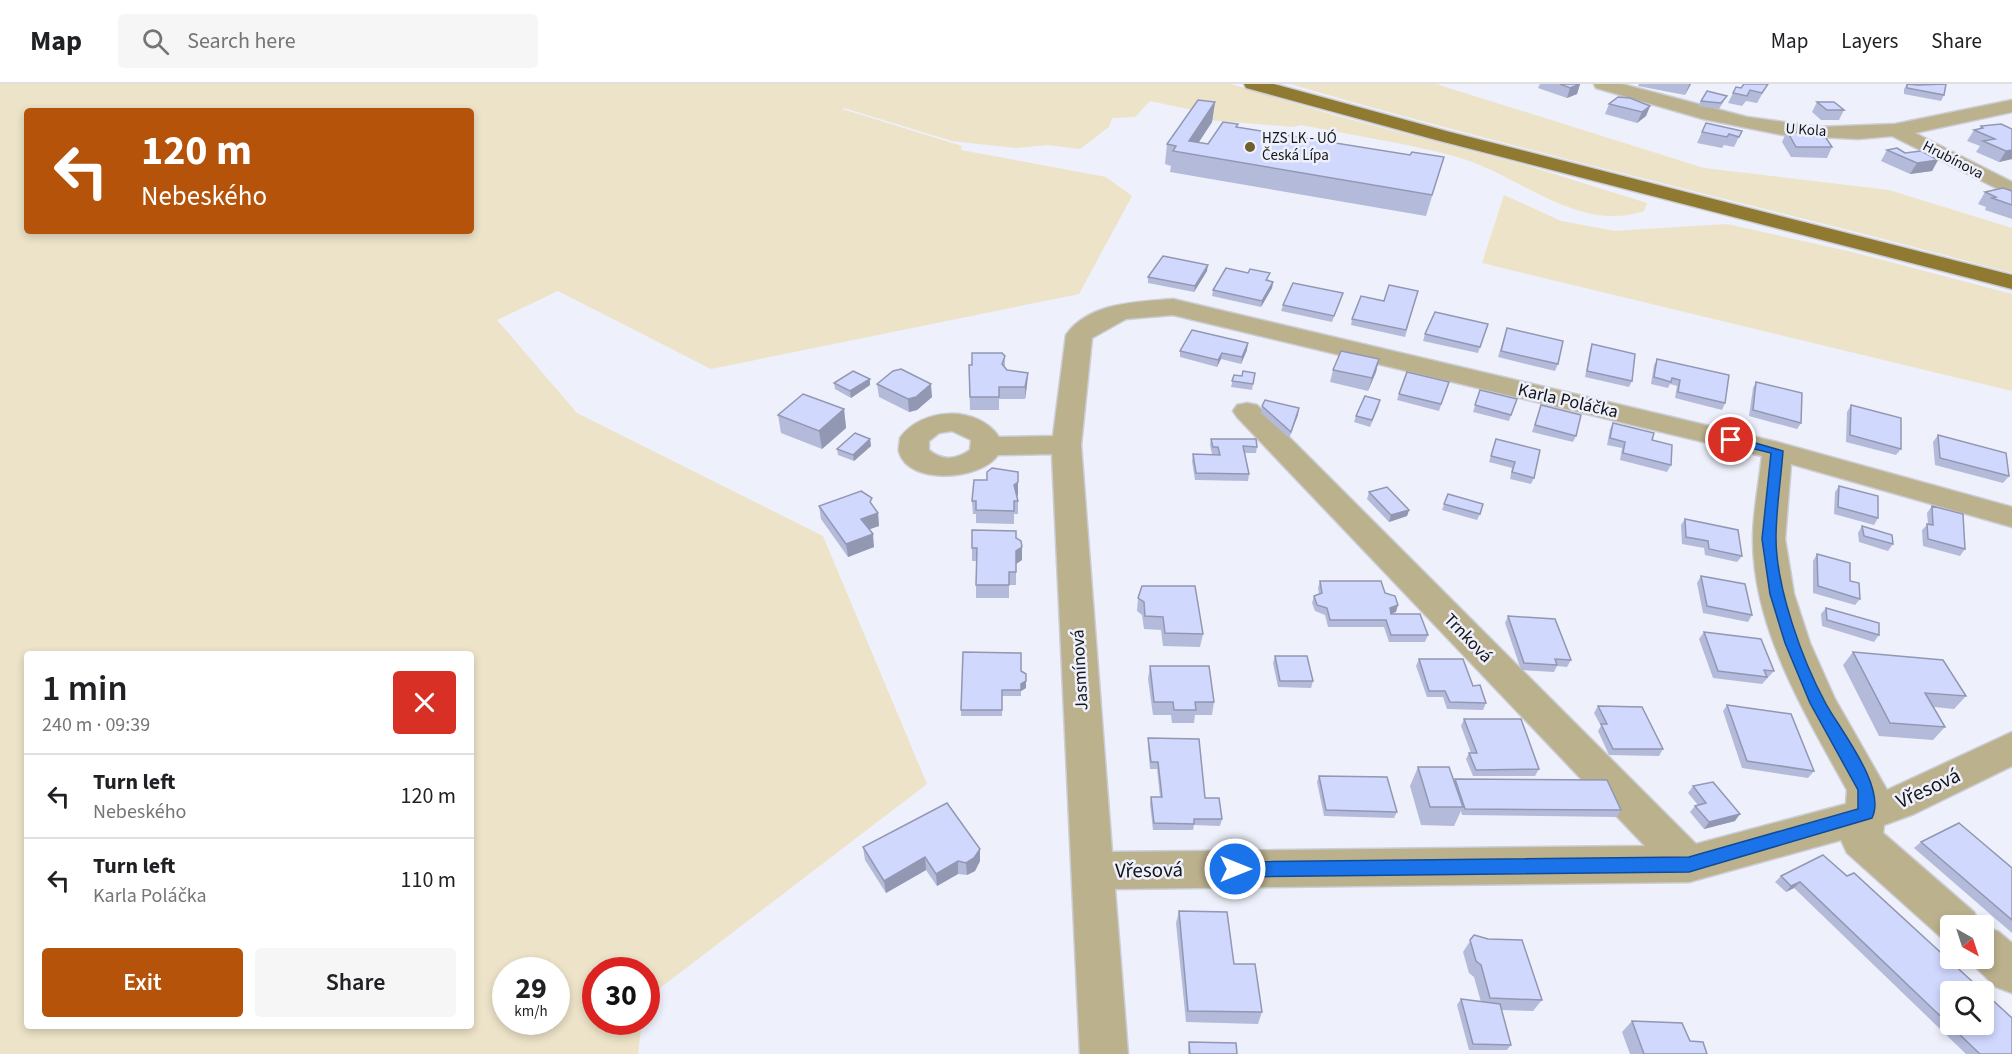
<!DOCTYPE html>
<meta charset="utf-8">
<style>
:root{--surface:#fff;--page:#f6f6f6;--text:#202124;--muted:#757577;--line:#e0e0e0;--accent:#b45309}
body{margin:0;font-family:"Source Sans 3",sans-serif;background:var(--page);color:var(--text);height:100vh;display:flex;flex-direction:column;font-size:22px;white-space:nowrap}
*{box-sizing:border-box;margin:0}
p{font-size:20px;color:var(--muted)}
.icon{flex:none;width:33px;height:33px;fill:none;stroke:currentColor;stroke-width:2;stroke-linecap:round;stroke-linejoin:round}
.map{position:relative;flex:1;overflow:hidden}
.panel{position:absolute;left:24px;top:567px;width:450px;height:378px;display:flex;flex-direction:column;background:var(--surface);border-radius:6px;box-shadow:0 3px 9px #0003}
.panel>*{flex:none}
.top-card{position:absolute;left:24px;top:24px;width:450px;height:126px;border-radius:6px;box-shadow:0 3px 9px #0003;background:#b45309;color:#fff;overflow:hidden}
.needle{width:39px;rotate:141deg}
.controls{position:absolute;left:1940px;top:831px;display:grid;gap:12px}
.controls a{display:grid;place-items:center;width:54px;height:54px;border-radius:6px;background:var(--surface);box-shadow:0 3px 9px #0003;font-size:30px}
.speed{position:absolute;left:492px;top:873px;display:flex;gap:12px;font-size:30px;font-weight:700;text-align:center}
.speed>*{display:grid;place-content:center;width:78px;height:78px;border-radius:50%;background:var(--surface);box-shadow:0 3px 9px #0003;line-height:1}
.speed small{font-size:15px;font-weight:400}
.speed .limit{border:9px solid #d22;background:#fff;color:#111}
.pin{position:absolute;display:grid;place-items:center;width:51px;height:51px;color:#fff;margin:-26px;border:3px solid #fff;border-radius:50%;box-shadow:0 2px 6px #0007}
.me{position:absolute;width:66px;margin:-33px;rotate:90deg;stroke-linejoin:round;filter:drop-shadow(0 0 4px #0008)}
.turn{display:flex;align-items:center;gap:21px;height:126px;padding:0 18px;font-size:27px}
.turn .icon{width:78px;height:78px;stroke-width:2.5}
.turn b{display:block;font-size:42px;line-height:51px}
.round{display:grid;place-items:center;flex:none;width:63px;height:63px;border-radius:6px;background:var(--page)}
.summary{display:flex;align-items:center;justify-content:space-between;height:102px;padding:0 18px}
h1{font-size:36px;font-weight:600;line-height:45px}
.cta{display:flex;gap:12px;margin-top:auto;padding:12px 18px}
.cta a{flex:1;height:69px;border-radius:6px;background:var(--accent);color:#fff;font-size:24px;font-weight:600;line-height:69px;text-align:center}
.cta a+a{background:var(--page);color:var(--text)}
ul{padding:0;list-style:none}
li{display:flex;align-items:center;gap:18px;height:84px;padding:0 18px;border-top:2px solid var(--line)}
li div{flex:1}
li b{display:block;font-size:22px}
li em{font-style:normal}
header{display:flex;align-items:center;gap:36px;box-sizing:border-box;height:84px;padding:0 30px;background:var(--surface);border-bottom:2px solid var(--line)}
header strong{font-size:28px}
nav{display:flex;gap:33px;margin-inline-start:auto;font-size:21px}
.search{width:420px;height:54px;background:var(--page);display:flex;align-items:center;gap:15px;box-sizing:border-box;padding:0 21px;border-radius:6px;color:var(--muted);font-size:22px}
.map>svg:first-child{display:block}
</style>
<header>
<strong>Map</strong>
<div class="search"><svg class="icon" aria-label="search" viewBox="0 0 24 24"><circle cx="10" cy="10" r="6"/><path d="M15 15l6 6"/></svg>Search here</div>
<nav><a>Map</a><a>Layers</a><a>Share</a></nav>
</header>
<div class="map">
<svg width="2012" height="970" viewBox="0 0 2012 970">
<rect width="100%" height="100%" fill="#eef0fb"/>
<g fill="#ece3c8" fill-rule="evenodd">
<path d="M0,0h1231l110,33 184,48 122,38 -3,8c-67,23 -128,-39 -190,-55 -50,-13 -102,-21 -153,-31l-8,2 -97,-8 6,-7 -52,-11 -15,16 -23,1 -3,9 -29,22 -32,-4 -33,3 -63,-7 -108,-33 -2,1 120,37 -1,4 145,27 26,19 -53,98 -368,75 -153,-78 -61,29 80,93 246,123 104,248 -280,214 -1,-28h-50v52h46l-4,32h-638zM27,27h444v120h-444zM27,570h444v372h-444zM506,886h50v52h-50z"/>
<path d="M1290,0h146l268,84 185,22 123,38v45c-240,-65 -483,-119 -722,-189z"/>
<polygon points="1504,111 1561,137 1615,147 1727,140 1852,168 2012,210 2012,307 1482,179"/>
</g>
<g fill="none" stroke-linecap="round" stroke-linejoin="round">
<defs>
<g id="minor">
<polygon points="1594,0 1622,0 1747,33 1820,43 1895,40 2012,16 2012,28 1915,49 2012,98 2012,112 1892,52 1858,55 1783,51 1703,35 1596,4"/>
<path d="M1173,215l604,143 235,65v20l-221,-63 -6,75 9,55 16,49 25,56 52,91 125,-58v34l-98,48 -30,11 -1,8 91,79 7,14h-31v17l-6,-3 -97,-87 -6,-13 -152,42 -574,7 13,165h-48l-28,-600 -54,1c-17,25 -89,31 -99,-3 -1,-3 1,-10 1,-14 22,-31 78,-33 99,-1l54,-1 13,-101c23,-33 72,-33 107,-36zM1173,231l589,141c-3,27 -9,56 -9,83 0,90 52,174 94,251l-1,14 -150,40 -439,-439 -10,-2 -10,2 -4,6 4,6 408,429 -533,6 -31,-407 11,-107 34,-19zM952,347l19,9 -1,10c-14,10 -28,11 -41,0v-9l10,-8z"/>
<polygon points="1983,842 1999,848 2012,859 2012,909 1996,903 1966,874 1983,874"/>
</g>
<polygon id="primary" points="1244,0 1274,0 1450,48 2012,191 2012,205 1436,56 1246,4"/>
</defs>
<use href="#minor" stroke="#cbcdd7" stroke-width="3"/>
<use href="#primary" stroke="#cbcdd7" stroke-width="3"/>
<use href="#minor" fill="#bcb18d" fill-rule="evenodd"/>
<use href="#primary" fill="#907a31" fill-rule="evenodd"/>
</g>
<g fill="#b4bada">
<polygon points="1540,0 1580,0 1577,10 1567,14 1538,4"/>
<polygon points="1639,0 1691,0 1685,11 1638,2"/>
<polygon points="1768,0 1757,19 1746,17 1742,22 1728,19 1733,9 1741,4"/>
<polygon points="1907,0 1946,0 1944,11 1941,17 1904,10 1904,5"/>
<polygon points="1701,17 1724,17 1719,25 1698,22"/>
<polygon points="1215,18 1212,38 1199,58 1208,60 1238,43 1410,71 1444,73 1426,132 1170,88 1171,82 1165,80 1167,60"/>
<polygon points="1817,18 1844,26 1839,36 1821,36 1812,28"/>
<polygon points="1609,20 1650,22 1646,32 1637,39 1605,30"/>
<polygon points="1706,39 1742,47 1734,63 1724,61 1722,64 1697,59"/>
<polygon points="2001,40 2012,75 1999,78 1976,68 1980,62 1967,57 1974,46 1979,45 1981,42"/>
<polygon points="1787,47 1832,63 1827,74 1791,73 1782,58"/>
<polygon points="1887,66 1905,69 1938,76 1932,87 1910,90 1881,77"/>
<polygon points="2012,107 2012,135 1985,126 1986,123 1978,120 1985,108"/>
<polygon points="1207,187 1194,208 1148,199 1148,193"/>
<polygon points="1269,195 1268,197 1273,198 1272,204 1261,223 1212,212 1213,206"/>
<polygon points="1418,207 1405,253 1351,241 1352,235 1384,217"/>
<polygon points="1343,209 1332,238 1281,227 1283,221"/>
<polygon points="1488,240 1478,269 1423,257 1425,250"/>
<polygon points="1507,244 1558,280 1555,287 1498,273"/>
<polygon points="1592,260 1632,297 1629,303 1585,293 1590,266"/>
<polygon points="1247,266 1241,280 1221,275 1217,283 1180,273 1180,267"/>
<polygon points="1005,272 1005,283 1007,286 1028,289 1027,301 1025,315 999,315 999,326 970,326 969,281"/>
<polygon points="1379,275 1376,288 1368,307 1330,298 1333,286"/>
<polygon points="1657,275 1725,319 1722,326 1675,314 1677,302 1670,300 1668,304 1651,300 1654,281"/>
<polygon points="1255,289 1252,306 1231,303 1234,291 1242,292"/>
<polygon points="1449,298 1439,327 1397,316 1399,310"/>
<polygon points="1756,298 1801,339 1797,345 1749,332 1753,304"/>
<polygon points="834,299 870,301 851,314 835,305"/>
<polygon points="877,300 932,313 917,326 909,328 879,313"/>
<polygon points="1480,306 1511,331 1509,337 1473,328"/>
<polygon points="1541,321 1576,352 1573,358 1532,348"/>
<polygon points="1851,321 1901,365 1896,371 1846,358 1847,328"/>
<polygon points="1262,322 1298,331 1289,354 1261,329"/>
<polygon points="1379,322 1370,343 1354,338 1356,332"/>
<polygon points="844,325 846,344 822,365 781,349 778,331"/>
<polygon points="1613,339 1652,356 1671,381 1667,388 1620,376 1622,364 1607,361 1610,345"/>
<polygon points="1938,351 2009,392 2003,399 1935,381 1933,358"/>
<polygon points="870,355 871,362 854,377 838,371 837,365"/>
<polygon points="1211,355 1257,363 1256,369 1245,369 1249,390 1248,397 1195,396 1192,377 1193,370 1217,371 1217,370 1212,370 1210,361"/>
<polygon points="1496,355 1534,394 1531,400 1510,395 1512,384 1489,378"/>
<polygon points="1839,402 1878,434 1874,441 1834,430 1835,408"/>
<polygon points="1369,408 1409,426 1407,432 1389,438 1367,415"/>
<polygon points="1448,410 1480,430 1477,436 1442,426"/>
<polygon points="1018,411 1017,412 1018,417 1018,430 1014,430 1014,440 976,439 976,430 973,430 972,417"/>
<polygon points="819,422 872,422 878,429 879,442 869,445 874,463 848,473 821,435"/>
<polygon points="1932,422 1965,465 1960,472 1923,462 1922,446 1928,440 1927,429"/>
<polygon points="1685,435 1742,472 1737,478 1705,471 1704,464 1682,460 1681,441"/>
<polygon points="1862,442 1893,460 1888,467 1859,458 1858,449"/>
<polygon points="1016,454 1022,476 1016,480 1016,501 1009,501 1009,514 976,514 976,477 972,477 972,464"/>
<polygon points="1817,470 1850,497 1860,515 1855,521 1813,509 1813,477"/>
<polygon points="1701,492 1752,531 1748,538 1703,529 1697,499"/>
<polygon points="1320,497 1385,509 1396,528 1391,530 1428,551 1425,558 1389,558 1384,543 1328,543 1325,531 1315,527 1312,519 1314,512 1319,510 1318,504"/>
<polygon points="1138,514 1203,550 1200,563 1163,562 1161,546 1144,545 1142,531 1137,527"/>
<polygon points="1826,524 1879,551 1874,558 1822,542 1821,530"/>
<polygon points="1508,532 1571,576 1567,583 1557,582 1554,588 1521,586 1505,539"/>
<polygon points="1704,548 1774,587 1762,600 1713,594 1699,555"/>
<polygon points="1853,568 1966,612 1954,625 1934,623 1945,643 1933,656 1879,652 1843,581"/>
<polygon points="1275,572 1313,597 1311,604 1278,603 1273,579"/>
<polygon points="1419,575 1473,602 1486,619 1483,626 1447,625 1443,613 1427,613 1416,582"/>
<polygon points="1150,582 1214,618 1212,631 1195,631 1194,639 1172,639 1171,631 1153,631 1148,595"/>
<polygon points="1021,587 1026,597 1026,604 1021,607 1021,612 1002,612 1002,632 961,632 961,626"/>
<polygon points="1727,621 1814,687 1808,694 1742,684 1723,627"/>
<polygon points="1598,622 1663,665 1659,672 1609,671 1598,647 1601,642 1594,629"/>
<polygon points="1464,635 1539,685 1535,692 1473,692 1466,675 1469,669 1471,669 1461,642"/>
<polygon points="1148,654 1205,714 1222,735 1220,742 1194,741 1193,746 1153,746 1150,720 1151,713 1160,713 1157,685 1150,685 1148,661"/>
<polygon points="1418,683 1454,698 1455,695 1621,726 1617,733 1462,731 1461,727 1454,742 1421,741 1410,702"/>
<polygon points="1319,692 1397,728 1394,734 1324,732 1317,698"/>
<polygon points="1693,702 1735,737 1704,745 1690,728 1695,722 1698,721 1688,709"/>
<polygon points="1921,758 2012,784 2012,849 1914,764"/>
<polygon points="863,763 980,777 975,787 967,791 958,790 937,802 926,786 886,809 865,776"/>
<polygon points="1823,771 2012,970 1966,970 1794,804 1786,808 1775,798 1781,792"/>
<polygon points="1179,827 1234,880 1262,928 1258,940 1186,938 1176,839"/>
<polygon points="1474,851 1542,916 1533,927 1501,926 1511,961 1507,966 1469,966 1457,921 1461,915 1481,918 1474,893 1469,889 1463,868"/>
<polygon points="1632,937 1690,957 1707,970 1630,970 1622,948"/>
<polygon points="1189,958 1237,970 1188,970 1188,964"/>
</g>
<g fill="#9297b2">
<polygon points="1580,0 1577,10 1567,14 1570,4"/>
<polygon points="1689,0 1691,0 1685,11 1689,1"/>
<polygon points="1215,18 1212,38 1191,70 1189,57"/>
<polygon points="1650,22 1646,32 1637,39 1642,28"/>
<polygon points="2012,66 2012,75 1999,78 2006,67"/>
<polygon points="1938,76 1932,87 1910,90 1917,79"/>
<polygon points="1208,181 1207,187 1194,208 1195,202"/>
<polygon points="1273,198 1272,204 1261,223 1262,217"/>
<polygon points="1248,259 1247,266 1241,280 1242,273"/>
<polygon points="1222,269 1221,275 1217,283 1218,276"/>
<polygon points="1379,275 1376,288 1368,307 1372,294"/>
<polygon points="1028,289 1027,301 1025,315 1025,303"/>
<polygon points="870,295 870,301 851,314 850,307"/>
<polygon points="931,300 932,313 917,326 909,328 908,315"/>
<polygon points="1299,324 1298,331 1289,354"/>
<polygon points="844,325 846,344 822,365 819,347"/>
<polygon points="870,355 871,362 854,377 853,371"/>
<polygon points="1018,398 1018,411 1014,414 1014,401"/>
<polygon points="1409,426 1407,432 1389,438 1391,431"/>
<polygon points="878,429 879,442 862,448 861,435"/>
<polygon points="873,450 874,463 848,473 846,460"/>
<polygon points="1022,463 1022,476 1016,480 1016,467"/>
<polygon points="1398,521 1396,528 1387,531 1390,524"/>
<polygon points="1026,597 1026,604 1021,607 1021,600"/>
<polygon points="1740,730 1735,737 1704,745 1709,738"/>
<polygon points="980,765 980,777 975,787 967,791 966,779"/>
<polygon points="925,773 926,786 886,809 884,797"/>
<polygon points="958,777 958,790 937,802 936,790"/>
<polygon points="1800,798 1794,804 1786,808 1791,802"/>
</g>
<g fill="#d1d8fe" stroke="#9297b2" stroke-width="1.5" fill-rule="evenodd">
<polygon points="1560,0 1580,0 1570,4"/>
<polygon points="1744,0 1768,0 1762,9 1750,6 1747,12 1733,9 1736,3 1741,4"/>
<polygon points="1907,0 1918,1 1946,0 1944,11 1907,4"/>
<polygon points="1707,7 1727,12 1721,19 1701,17"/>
<polygon points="1618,13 1630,14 1650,22 1642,28 1609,20"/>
<polygon points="1198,16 1215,18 1189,57 1208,60 1223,38 1238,40 1236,43 1410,71 1412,68 1444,73 1432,111 1173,67 1176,62 1167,60"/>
<polygon points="1817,18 1834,18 1844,26 1827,26"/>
<polygon points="1706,39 1742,47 1739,53 1729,50 1727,53 1702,48"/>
<polygon points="2001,40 2012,45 2012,66 2006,67 1983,57 1995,55 1974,46 1983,44 1981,42"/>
<polygon points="1787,47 1826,54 1832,63 1796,63"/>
<polygon points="1897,64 1905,69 1921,67 1938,76 1917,79 1887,66"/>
<polygon points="2003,104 2012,107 2012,121 1992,114 1996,113 1985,108"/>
<polygon points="1163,172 1208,181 1195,202 1148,193"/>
<polygon points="1226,184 1248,189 1250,185 1270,189 1266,196 1273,198 1262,217 1213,206"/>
<polygon points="1293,199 1343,209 1334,232 1283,221"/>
<polygon points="1389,201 1418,207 1406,246 1352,235 1361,212 1384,217"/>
<polygon points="1435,228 1488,240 1480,263 1425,250"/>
<polygon points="1507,244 1563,257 1558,280 1501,267"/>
<polygon points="1192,246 1248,259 1242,273 1222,269 1218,276 1180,267"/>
<polygon points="1592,260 1635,270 1632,297 1587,287"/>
<polygon points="1341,267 1379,275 1372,294 1333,286"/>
<polygon points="972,269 1002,269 1005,272 1002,280 1007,286 1028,289 1025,303 999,303 999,313 970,313 969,281 972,281"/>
<polygon points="1657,275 1729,291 1725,319 1678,308 1680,296 1672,294 1671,298 1654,293"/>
<polygon points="901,285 931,300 916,313 908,315 877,300 893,287"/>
<polygon points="853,287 870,295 850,307 834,299"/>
<polygon points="1243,287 1255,289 1253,300 1232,297 1234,291 1242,292"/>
<polygon points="1407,288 1449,298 1441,320 1399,310"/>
<polygon points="1756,298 1802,309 1801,339 1753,326"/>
<polygon points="1480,306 1517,315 1511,331 1475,321"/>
<polygon points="803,310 844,325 819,347 778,331"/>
<polygon points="1365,312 1380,316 1372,336 1356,332"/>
<polygon points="1265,316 1299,324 1291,348 1262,322"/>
<polygon points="1541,321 1581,331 1576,352 1535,341"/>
<polygon points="1851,321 1901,334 1901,365 1850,351"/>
<polygon points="1613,339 1654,349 1652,356 1672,361 1671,381 1623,369 1625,358 1610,354"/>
<polygon points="855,349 870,355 853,371 837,365"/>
<polygon points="1938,351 2006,369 2009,392 1940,374"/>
<polygon points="1211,355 1256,355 1257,363 1243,362 1249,390 1196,389 1193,370 1220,371 1218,363 1213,363"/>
<polygon points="1496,355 1540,366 1534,394 1512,388 1515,378 1491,372"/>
<polygon points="992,384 1018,388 1018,398 1014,401 1018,417 1014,417 1014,427 976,426 976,417 972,417 974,396 987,396 987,388"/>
<polygon points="1839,402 1878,412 1878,434 1838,423"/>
<polygon points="1387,403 1409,426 1391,431 1369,408"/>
<polygon points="861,407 872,414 870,418 878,429 861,435 873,450 846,460 819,422"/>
<polygon points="1448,410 1483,420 1480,430 1444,420"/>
<polygon points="1932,422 1963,430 1965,465 1928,455 1927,440 1933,441"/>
<polygon points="1685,435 1738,446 1742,472 1709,465 1708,457 1686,453"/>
<polygon points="1862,442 1892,451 1893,460 1864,452"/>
<polygon points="972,446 1016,447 1016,454 1021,457 1022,463 1016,467 1016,488 1009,488 1009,501 976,501 977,464 972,464"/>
<polygon points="1817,470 1850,479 1850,497 1859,499 1860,515 1818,502"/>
<polygon points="1701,492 1745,500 1752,531 1707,522"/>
<polygon points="1320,497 1381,497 1385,509 1395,512 1398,521 1390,524 1391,530 1420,530 1428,551 1391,551 1386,536 1330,536 1327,524 1317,521 1314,512 1322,509"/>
<polygon points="1142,502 1195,502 1203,550 1165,549 1163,533 1145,532 1144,518 1138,514"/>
<polygon points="1826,524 1879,539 1879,551 1827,536"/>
<polygon points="1508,532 1555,535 1571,576 1555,575 1557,581 1524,579"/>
<polygon points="1704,548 1761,555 1774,587 1764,586 1767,593 1718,587"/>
<polygon points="963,568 1021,569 1021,587 1026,590 1026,597 1021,600 1021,606 1002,606 1002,626 961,626"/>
<polygon points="1853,568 1943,576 1966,612 1925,609 1945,643 1890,639"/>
<polygon points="1275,572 1307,572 1313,597 1280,597"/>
<polygon points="1419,575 1463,575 1473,602 1480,601 1486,619 1450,618 1445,607 1429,607"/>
<polygon points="1150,582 1209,582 1214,618 1195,618 1196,626 1174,626 1173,618 1154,618"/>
<polygon points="1727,621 1791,630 1814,687 1747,677"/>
<polygon points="1598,622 1642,623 1663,665 1613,665 1601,640 1607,640"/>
<polygon points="1464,635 1521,635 1539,685 1476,686 1469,669 1477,669"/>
<polygon points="1148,654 1199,655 1205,714 1219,714 1222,735 1194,735 1194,740 1154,739 1151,713 1162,713 1158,678 1151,678"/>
<polygon points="1418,683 1449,683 1463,723 1430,723"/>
<polygon points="1319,692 1387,693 1397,728 1326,726"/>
<polygon points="1455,695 1607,696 1621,726 1465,725"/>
<polygon points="1713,698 1740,730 1709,738 1695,722 1706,719 1693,702"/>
<polygon points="947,719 980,765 974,774 966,779 958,777 936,790 925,773 884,797 863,763"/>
<polygon points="1959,739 2012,784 2012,836 1921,758"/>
<path d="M1823,771l24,21 7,-3 158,145v36h-32l-180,-172 -9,4 -10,-10zM1950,908h33v32h-33z"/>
<polygon points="1179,827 1227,828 1234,880 1255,880 1262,928 1188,927"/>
<polygon points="1474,851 1488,855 1522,856 1542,916 1490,914 1481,881 1476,877 1470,856"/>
<polygon points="1461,915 1500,920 1511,961 1473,960"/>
<polygon points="1632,937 1682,939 1690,957 1703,958 1707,970 1644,970"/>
<polygon points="1189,958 1236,959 1237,970 1190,970"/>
</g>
<path fill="#1a73e8" stroke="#114b97" stroke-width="1.5" d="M1731,352l52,15c-2,28 -7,58 -7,87 0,49 26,122 50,166 15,27 61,84 46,114l-183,54 -454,5 -6,-2 -3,-6 3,-5 6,-2 454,-5 169,-48v-19l-48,-87 -25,-60 -15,-49 -8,-55 9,-86 -45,-11 -1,-2z"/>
<circle fill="#6e5f2c" stroke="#eef0fb" stroke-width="2" cx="1250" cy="63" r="6"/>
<g text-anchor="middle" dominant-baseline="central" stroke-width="5" stroke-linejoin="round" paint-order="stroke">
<g font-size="15" fill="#151619" stroke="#eef0fb">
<text transform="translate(1806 46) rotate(4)">U Kola</text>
<text transform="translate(1953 76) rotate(27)">Hrubínova</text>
</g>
<g font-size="15" fill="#151619" stroke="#eef0fb" text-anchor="start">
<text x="1262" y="54">HZS LK - UÓ<tspan x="1262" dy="17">Česká Lípa</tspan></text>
</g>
<g font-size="18" fill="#151619" stroke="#eef0fb">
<text transform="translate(1568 317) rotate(13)">Karla Poláčka</text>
<text transform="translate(1468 554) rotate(46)">Trnková</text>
<text transform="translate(1080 586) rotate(-93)">Jasmínová</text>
</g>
<g font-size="21" fill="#151619" stroke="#eef0fb">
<text transform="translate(1928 704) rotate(-25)">Vřesová</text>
<text transform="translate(1149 786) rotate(-1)">Vřesová</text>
</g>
</g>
</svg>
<div class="controls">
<a><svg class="needle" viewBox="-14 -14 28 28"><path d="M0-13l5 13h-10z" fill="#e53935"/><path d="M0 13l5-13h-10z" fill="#757577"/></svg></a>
<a><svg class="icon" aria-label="search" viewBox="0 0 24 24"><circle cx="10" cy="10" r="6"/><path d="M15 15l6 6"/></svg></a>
</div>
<div class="speed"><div>29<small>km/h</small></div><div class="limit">30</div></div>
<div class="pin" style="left:1731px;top:356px;background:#d93025"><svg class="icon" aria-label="arrive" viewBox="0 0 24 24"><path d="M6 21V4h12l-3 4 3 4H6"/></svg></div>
<svg class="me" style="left:1235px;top:785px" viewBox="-20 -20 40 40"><circle r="17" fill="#1a73e8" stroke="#fff" stroke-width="3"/><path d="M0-11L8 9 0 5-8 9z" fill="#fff"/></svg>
<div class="top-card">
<div class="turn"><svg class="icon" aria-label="left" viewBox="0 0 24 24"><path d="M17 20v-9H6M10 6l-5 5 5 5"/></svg><div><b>120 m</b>Nebeského</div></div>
</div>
<section class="panel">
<div class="summary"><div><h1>1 min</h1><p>240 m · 09:39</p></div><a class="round" style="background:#d93025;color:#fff"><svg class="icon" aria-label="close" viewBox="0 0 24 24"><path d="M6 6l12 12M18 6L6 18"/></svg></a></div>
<ul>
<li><svg class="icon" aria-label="left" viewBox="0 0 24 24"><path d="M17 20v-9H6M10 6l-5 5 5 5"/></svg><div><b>Turn left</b><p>Nebeského</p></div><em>120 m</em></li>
<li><svg class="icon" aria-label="left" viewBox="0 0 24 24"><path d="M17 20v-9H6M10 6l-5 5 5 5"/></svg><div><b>Turn left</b><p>Karla Poláčka</p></div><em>110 m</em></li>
</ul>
<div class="cta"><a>Exit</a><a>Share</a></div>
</section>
</div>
